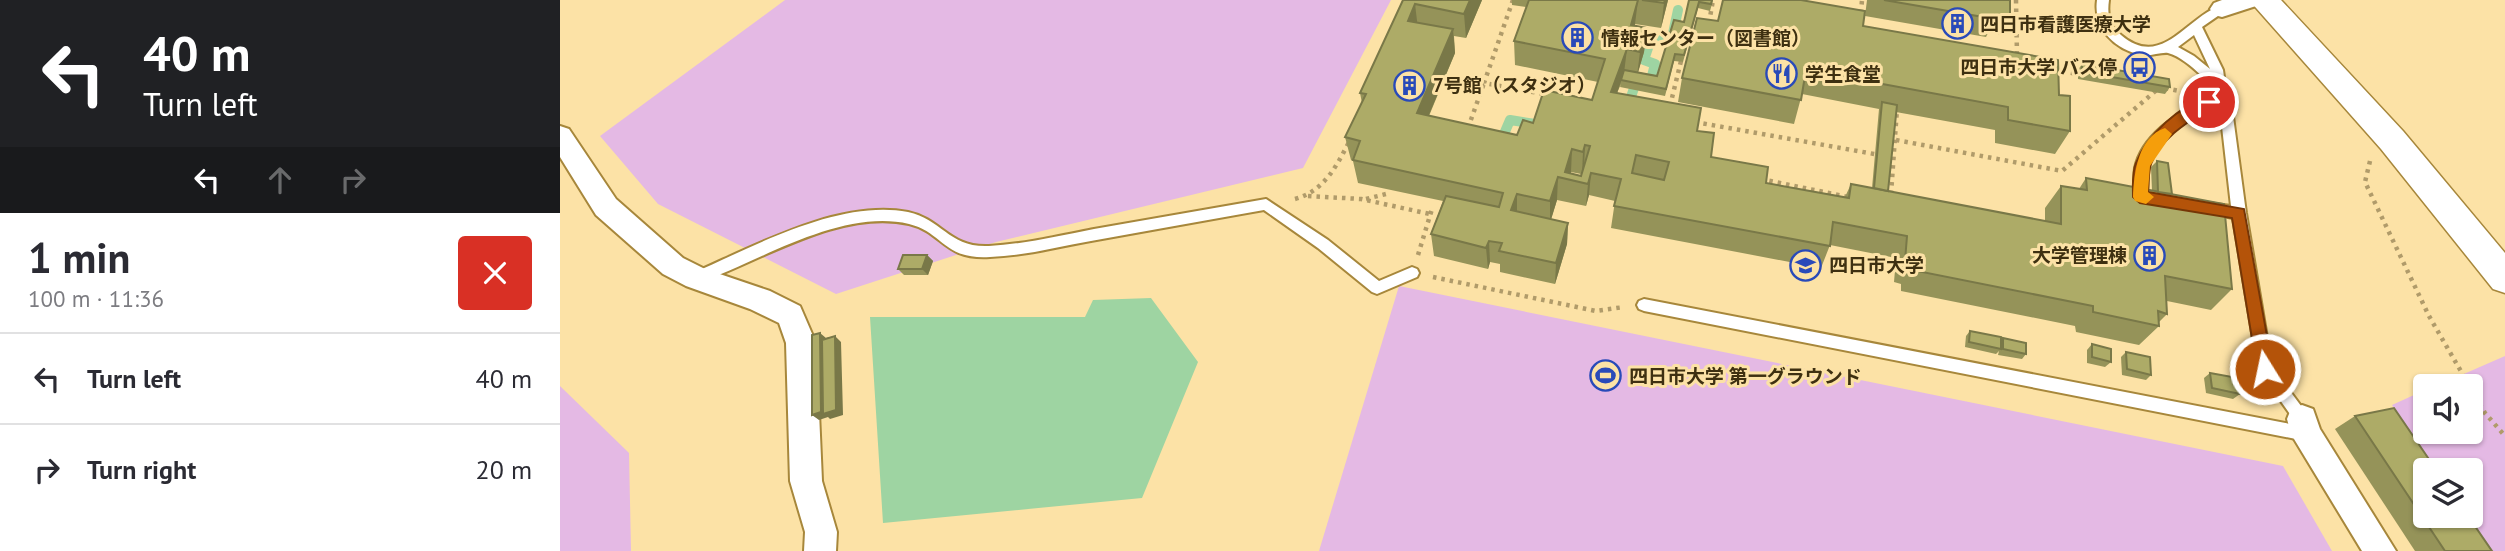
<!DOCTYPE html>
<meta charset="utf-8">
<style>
:root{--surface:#fff;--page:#f2f2f3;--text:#2b2b33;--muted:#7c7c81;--line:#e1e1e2}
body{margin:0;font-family:"PT Sans","Noto Sans JP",sans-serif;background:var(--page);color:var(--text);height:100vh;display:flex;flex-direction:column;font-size:26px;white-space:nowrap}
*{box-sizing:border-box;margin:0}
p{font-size:23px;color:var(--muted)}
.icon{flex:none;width:38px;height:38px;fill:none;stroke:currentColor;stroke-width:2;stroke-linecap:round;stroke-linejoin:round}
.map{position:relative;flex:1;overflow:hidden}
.details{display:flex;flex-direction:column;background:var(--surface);width:560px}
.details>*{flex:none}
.hud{background:#202124;color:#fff;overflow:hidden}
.controls{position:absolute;left:1853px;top:374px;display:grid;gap:14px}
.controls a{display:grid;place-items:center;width:70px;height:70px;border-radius:7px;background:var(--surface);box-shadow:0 2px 5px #0004;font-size:35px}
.pin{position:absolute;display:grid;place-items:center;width:60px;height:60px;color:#fff;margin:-30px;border:4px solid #fff;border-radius:50%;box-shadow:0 2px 7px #0007}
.me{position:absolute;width:77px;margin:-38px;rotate:350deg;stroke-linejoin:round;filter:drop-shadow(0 0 5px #0008)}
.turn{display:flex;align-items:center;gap:24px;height:147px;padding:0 28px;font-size:32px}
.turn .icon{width:91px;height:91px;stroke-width:2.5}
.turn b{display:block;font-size:49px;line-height:60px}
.lanes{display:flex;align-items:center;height:66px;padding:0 28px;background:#0003;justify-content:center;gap:35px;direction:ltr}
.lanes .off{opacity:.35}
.round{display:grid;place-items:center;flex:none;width:74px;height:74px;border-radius:7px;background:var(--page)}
.summary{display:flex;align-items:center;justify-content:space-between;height:119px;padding:0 28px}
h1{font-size:42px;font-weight:700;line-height:52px}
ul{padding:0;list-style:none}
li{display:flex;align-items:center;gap:21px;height:91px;padding:0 28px;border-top:2px solid var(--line)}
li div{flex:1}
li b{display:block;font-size:26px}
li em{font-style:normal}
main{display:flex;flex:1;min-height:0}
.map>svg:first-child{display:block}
</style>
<main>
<section class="details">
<div class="hud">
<div class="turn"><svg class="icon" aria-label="left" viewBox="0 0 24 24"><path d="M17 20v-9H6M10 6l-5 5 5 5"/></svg><div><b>40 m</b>Turn left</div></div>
<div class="lanes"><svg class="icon" aria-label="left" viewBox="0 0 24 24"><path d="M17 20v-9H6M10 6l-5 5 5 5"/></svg><svg class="icon off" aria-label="ahead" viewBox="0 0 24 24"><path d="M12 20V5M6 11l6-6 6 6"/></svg><svg class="icon off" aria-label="right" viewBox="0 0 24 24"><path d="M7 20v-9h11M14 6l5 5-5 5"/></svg></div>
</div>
<div class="summary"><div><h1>1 min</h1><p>100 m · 11:36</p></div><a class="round" style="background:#d93025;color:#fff"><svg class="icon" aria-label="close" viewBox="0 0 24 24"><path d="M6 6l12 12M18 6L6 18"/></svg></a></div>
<ul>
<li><svg class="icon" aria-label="left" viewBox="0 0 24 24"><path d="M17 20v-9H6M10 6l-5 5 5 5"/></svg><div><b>Turn left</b></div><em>40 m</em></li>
<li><svg class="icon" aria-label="right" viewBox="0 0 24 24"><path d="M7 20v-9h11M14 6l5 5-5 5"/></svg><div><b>Turn right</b></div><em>20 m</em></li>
</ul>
</section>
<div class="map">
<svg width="1945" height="551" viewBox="0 0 1945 551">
<rect width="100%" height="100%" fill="#fce2a6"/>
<g fill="#e4b9e4">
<polygon points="225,0 831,0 743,168 436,242 276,294 98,204 40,136"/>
<polygon points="839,286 1723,466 1772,551 759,551"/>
<polygon points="1945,356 1945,551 1925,551 1903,516 1911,516 1911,471 1874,471 1832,405 1865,390 1866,432 1911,432 1911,387 1874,387"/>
<polygon points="0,386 69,453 71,551 0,551"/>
</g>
<polygon fill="#9ed4a2" points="591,298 638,362 582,498 323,523 310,317 525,317 533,300"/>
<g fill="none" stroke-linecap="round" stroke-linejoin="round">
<g stroke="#9ed4a2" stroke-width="10">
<polyline points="1068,106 1075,85 1090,84 1095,64 1084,60 1092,36 1112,38 1118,10"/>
<polyline points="941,141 950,120 975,124"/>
</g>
<defs>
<g id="service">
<path d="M1537,0h12c-2,15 0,25 12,35 41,35 65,-18 101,-30l6,4 -26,18 21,43 4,28 5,11 14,104 26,154 35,47 3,5 -3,5 -5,2 -5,-2 -39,-55 -25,-151 -30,-6 -2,-4 2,-4 5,-1 23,3 -11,-97 -5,-10 -2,5c-21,14 -51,30 -62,55 -4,10 -3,22 -4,33l8,2 2,4 -2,4 -5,1 -15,-3 -2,-4c1,-9 1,-19 2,-28 7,-33 41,-53 68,-69l-2,-24c-9,-8 -21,-19 -33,-22 -8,-1 -18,4 -27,2 -27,-6 -48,-27 -44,-55zM1634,35l16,34 -16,-13 -16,-9z"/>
<path d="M706,199l62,41 51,41 33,-14 5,2 2,4 -2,4 -40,17 -5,-2 -54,-44 -54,-38c-58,10 -116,21 -173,31 -34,6 -67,15 -101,16 -47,3 -47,-25 -81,-33 -69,-16 -150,38 -213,60l-5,-2 -2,-4 2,-4c62,-27 147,-75 217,-62 34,7 41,36 81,34 35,-2 70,-10 105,-17 57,-10 115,-20 172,-30z"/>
<polygon points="1084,299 1746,427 1751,429 1754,434 1751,439 1746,441 1084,311 1079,309 1077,305 1079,301"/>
</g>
<g id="minor">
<polygon points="1662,0 1700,0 1696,6 1662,17 1654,15 1650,9 1654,3"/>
<polygon points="0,126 9,129 56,199 123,258 145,269 210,291 240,306 256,343 262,481 277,532 276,551 244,551 245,532 230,481 226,343 219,323 190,309 126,286 103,274 36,215 0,157"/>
<polygon points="1742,405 1753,409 1760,429 1836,551 1802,551 1731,434 1727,419 1731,409"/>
</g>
<polygon id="tertiary" points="1689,0 1721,0 1843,131 1945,253 1945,293 1933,289 1821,149"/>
</defs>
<use href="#service" stroke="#a7873b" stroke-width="4"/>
<use href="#minor" stroke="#a7873b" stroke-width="4"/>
<use href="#tertiary" stroke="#a7873b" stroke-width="3"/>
<g stroke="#b09b6a" stroke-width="4.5" stroke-dasharray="3.5 5" stroke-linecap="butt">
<polyline points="953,0 924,83 989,95"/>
<polyline points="1456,0 1457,56"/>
<polyline points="1301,13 1302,0"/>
<polyline points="1149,23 1153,0"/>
<polyline points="1494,70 1523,75"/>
<polyline points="1605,88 1624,92"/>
<polyline points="1110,106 1122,57"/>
<polyline points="1135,122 1320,155"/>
<polyline points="908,128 924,83"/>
<polyline points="1336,140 1502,171 1599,88"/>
<polyline points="1810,161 1805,182 1869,316 1910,387"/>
<polyline points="1201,179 1288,197"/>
<polyline points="1331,194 1337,109"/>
<polyline points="748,196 801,199 870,214"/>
<path d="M735,199c29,-8 41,-32 54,-57"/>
<polyline points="806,199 826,194"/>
<polyline points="858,255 872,209"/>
<polyline points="873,277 1036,311 1064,307"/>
<polyline points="1911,389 1925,413 1945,436"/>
</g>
<use href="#service" fill="#fff" fill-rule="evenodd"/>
<use href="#minor" fill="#fff" fill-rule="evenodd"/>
<use href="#tertiary" fill="#fff" fill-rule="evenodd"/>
</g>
<g fill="#959359" fill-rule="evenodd">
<path d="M843,0h79l-16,38 -12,-2 1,17 -26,63 88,19 16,-12 59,-23 6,-18 -83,-17 -1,-24 12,-34 -14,-2v-5h156l-7,28 -26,-4v2l12,2 -3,24 -6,20 19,4 27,-54 5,-22h24l-3,11 -12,-3 -15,54 -9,-1 -9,35 -45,-9 1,-3 -4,9 80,38 14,26 55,26 79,14 6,-13 21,4 7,-79 -77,-15 -8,30 -116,-22 4,-24 36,-57 145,5 196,69 11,36 -15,23 -60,-11v-13l-99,-18 -8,79 157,30v-13l16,-22 18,3 7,-11 66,13 -1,-24 6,-6 15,33 60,95 -21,21 -44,-9v13l-9,9 1,3 -20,19 -63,-13 -1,-6 -174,-35v-7l-7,-2 2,-24 -66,-13 -9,23 -210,-40 4,-27 -26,-6 -3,11 -29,-6 -6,19 17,4 -1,21 -12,40 -55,-12v-8l-10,-2 -2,7 -54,-13 -3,-22 12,-33 -85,-18 -5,-22 -2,-1 -6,-23 17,-34 -2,-10zM1011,172l10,2v2l-10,-2z"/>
<polygon points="1307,0 1450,0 1450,17 1441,35 1428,33 1426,37 1305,16"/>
<polygon points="1522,64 1610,87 1605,94 1518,79 1518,70"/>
<polygon points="367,255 373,261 368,275 344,275 338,269"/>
<polygon points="1410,331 1441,341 1443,338 1466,354 1462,359 1438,355 1439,351 1436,354 1405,347 1406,336"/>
<polygon points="1532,344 1551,362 1545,367 1527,363 1527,350"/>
<polygon points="1566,352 1591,375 1586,380 1562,375 1561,357"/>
<polygon points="1650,373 1680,394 1673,399 1646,393 1644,378"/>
<polygon points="1795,416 1932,551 1855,551 1775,429"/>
</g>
<g fill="#797848">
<polygon points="910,0 922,0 906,38 904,14"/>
<polygon points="1078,0 1075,24 1068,49 1071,25"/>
<polygon points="1105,0 1108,0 1101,28 1104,3"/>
<polygon points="855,4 858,29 848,21"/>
<polygon points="1087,28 1084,52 1077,76 1080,52"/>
<polygon points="893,29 895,53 860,136 857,113"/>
<polygon points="1067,49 1064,73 1049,116 1051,92"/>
<polygon points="1025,145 1024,168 1022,174 1023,152"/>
<polygon points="1012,149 1011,172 1009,180 1005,172"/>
<polygon points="1031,173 1029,195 1026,206 1028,184"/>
<polygon points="998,177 997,200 990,223 990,201"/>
<polygon points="957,194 957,216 951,210"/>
<polygon points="1008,223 1007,244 995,284 996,263"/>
<polygon points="929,241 930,262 928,269 926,248"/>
<polygon points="367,255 373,261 368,275 362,269"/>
<polygon points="260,333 266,338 275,336 281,342 283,415 270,419 268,417 259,420 252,415"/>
</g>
<g fill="#adab67" stroke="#797848" stroke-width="2" fill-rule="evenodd">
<path d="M843,0h67l-6,14 -49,-10 -7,17 45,8 -36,84 100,22 6,-15 10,3 11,-33 48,10 13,-41 -91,-18 15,-41h109l-7,25 16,3 -7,24 -13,-3 -16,43 90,16 -4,23 17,2 -3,24 57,10 -2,16 83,15 2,-14 210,40v-38l26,4 -1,-12 138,26 8,85 -67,-13 2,38 -9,-3 1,15 -66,-14v-6l-181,-36v-7l-7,-2 2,-25 -74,-14 -3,24 -216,-40 7,-27 -30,-6 -3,11 -30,-7 -8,24 -33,-7 -6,16 57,13 -12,40 -57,-12 3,-8 -13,-2 -3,7 -55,-14 15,-38 53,11 4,-14 -150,-33 7,-19 -15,-4 21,-43 -6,-1zM1025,145l5,1 -9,30 -16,-4 7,-23 11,3zM1076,155l33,7 -5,18 -32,-7z"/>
<polygon points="1082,0 1105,0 1104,3"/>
<polygon points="1129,0 1152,0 1151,4 1139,2 1124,55 1115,54 1106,89 1061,80 1064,70 1097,76 1114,20 1124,22"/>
<polygon points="1163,0 1241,0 1305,11 1303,26 1498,60 1499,95 1510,96 1510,131 1448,120 1448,107 1246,70 1241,100 1122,78 1137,18 1158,21"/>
<polygon points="1324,0 1450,0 1450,17 1435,15 1435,19"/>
<polygon points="1522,64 1609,79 1610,87 1522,72"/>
<polygon points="1322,102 1337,105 1328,191 1314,188"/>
<polygon points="1597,161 1608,163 1612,194 1598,192"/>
<polygon points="343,255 367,255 362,269 338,269"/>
<polygon points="1410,331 1441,337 1441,349 1409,342"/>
<polygon points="260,333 261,412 252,415 252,335"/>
<polygon points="275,336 276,410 263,414 262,340"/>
<polygon points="1443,338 1466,343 1466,354 1443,349"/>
<polygon points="1532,344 1551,349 1551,362 1532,357"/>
<polygon points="1566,352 1590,357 1591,375 1567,369"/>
<polygon points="1650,373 1678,378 1680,394 1652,388"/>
<polygon points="1834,408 1877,471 1866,471 1866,516 1908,516 1932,551 1885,551 1795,416"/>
</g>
<path fill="#b45309" stroke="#753606" stroke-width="2" d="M1649,96l5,2v7c-23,15 -53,32 -63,59 -3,8 -2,19 -3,28l96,17 29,160 -2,5 -6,2 -6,-2 -2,-5 -25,-151 -92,-15 -7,-6c0,-11 -1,-25 3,-34 11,-29 44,-57 73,-67z"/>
<path fill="#f59e0b" d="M1605,128l7,6 -22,32 -2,26 6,5 -8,7 -11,-3 -2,-4c1,-24 5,-60 32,-69z"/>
<defs>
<symbol id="building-ring" viewBox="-11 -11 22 22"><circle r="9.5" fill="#fce2a6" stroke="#294ab9" stroke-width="1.5"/><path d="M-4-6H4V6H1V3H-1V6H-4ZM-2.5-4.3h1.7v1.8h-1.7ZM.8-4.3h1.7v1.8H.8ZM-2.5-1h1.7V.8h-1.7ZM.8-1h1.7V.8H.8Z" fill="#294ab9"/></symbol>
<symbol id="bus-ring" viewBox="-11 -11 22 22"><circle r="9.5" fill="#fce2a6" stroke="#294ab9" stroke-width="1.5"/><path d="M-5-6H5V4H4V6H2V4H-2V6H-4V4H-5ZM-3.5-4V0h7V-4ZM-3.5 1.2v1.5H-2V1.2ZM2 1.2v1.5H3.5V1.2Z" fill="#294ab9"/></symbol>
<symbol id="restaurant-ring" viewBox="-11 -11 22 22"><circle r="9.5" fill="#fce2a6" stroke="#294ab9" stroke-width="1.5"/><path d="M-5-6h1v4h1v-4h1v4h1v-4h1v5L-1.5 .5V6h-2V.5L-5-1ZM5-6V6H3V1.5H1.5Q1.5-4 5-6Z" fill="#294ab9"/></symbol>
<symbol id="university-ring" viewBox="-11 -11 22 22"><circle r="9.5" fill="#fce2a6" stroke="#294ab9" stroke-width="1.5"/><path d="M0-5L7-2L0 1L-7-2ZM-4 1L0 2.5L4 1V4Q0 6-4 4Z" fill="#294ab9"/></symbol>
<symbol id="stadium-ring" viewBox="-11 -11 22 22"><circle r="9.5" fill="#fce2a6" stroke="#294ab9" stroke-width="1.5"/><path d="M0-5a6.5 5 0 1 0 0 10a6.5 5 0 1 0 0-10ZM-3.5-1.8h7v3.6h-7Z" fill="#294ab9"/></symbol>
</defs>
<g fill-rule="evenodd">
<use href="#building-ring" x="1380" y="6" width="35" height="35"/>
<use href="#building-ring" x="1000" y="20" width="35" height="35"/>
<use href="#bus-ring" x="1562" y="50" width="35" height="35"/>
<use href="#restaurant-ring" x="1204" y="56" width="35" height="35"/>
<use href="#building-ring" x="832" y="68" width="35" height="35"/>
<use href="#building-ring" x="1572" y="238" width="35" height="35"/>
<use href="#university-ring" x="1228" y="248" width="35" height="35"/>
<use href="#stadium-ring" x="1028" y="358" width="35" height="35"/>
</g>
<g text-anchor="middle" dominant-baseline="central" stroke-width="6" stroke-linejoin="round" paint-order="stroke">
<g font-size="19" font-weight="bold" fill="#3e3011" stroke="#fce2a6" text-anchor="start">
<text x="1420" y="24">四日市看護医療大学</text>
<text x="1041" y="38">情報センター（図書館）</text>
<text x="1557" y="67" text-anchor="end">四日市大学 バス停</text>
<text x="1245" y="74">学生食堂</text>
<text x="873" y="85">7号館（スタジオ）</text>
<text x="1567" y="255" text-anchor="end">大学管理棟</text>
<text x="1269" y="265">四日市大学</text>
<text x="1069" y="376">四日市大学 第一グラウンド</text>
</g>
</g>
</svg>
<div class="controls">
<a><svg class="icon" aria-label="sound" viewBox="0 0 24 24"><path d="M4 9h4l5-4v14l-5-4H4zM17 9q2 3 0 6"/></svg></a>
<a><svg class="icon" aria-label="layers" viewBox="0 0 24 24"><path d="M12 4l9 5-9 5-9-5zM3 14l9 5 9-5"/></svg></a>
</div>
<div class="pin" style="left:1649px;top:102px;background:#d93025"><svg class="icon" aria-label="arrive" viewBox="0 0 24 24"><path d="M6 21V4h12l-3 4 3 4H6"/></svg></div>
<svg class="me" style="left:1705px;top:369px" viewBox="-20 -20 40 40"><circle r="17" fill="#b45309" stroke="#fff" stroke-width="3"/><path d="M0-11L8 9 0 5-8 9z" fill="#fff"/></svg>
</div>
</main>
